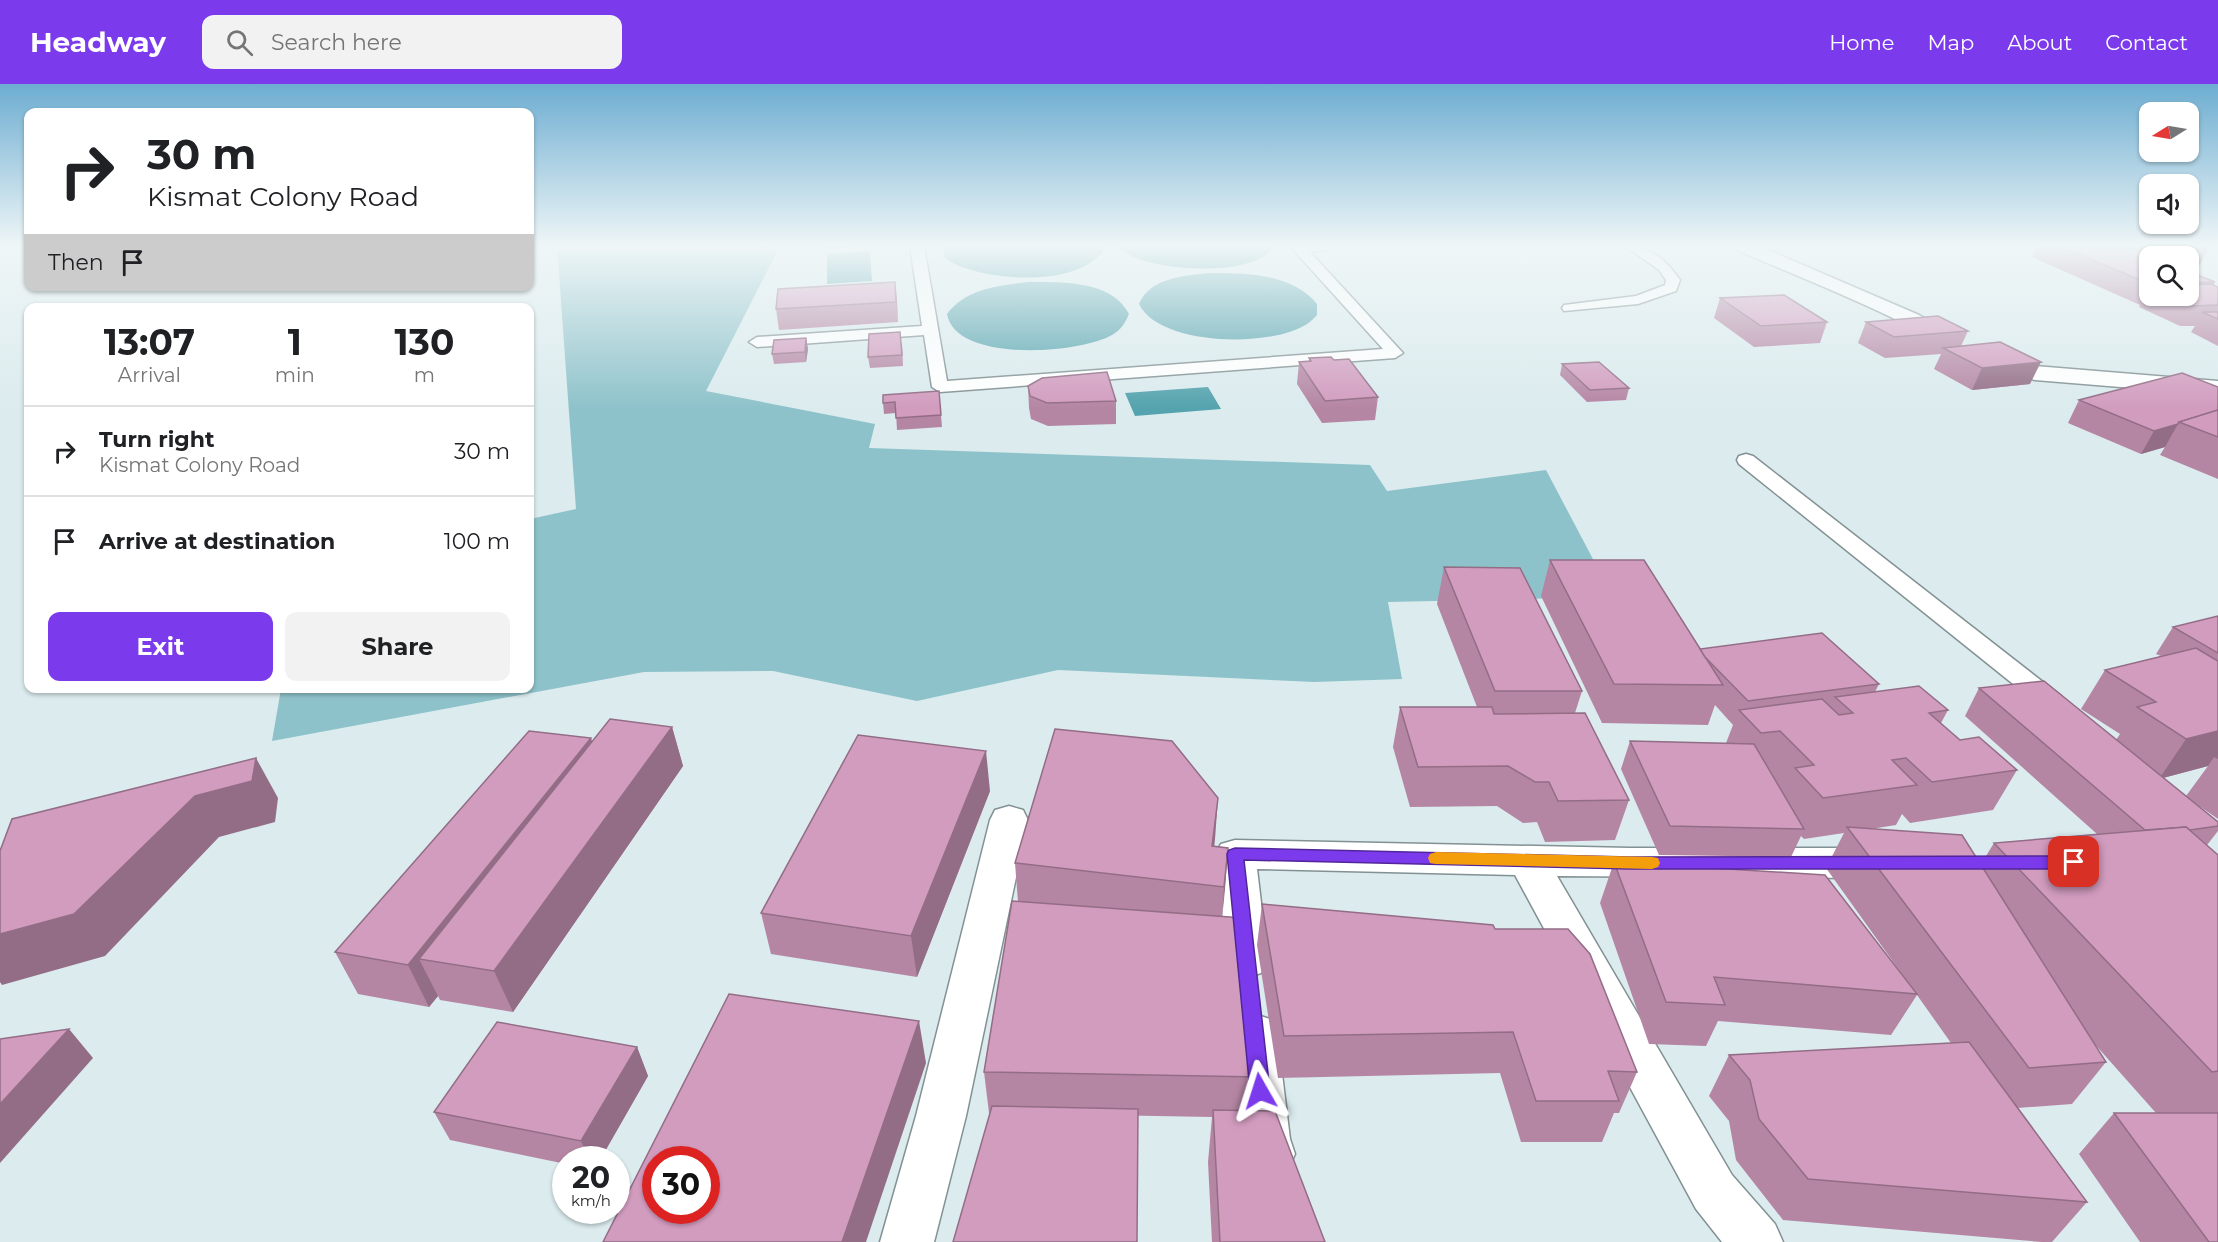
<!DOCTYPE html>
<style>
:root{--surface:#fff;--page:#f2f2f2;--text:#202124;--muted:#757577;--line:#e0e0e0;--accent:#7c3aed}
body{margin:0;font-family:Montserrat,sans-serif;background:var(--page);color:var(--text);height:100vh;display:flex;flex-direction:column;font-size:22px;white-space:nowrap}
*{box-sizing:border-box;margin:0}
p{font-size:20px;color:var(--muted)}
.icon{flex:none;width:33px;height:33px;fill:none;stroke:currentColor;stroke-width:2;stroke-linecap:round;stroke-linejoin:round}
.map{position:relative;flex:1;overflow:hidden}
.details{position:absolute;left:24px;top:219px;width:510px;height:390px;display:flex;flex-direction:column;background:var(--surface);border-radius:12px;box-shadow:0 2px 4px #0004}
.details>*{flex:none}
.guide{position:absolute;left:24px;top:24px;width:510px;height:183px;border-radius:12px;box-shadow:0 2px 4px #0004;background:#fff;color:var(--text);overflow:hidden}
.needle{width:39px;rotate:259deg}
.fabs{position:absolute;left:2139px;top:18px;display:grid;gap:12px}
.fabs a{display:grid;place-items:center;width:60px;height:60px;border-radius:12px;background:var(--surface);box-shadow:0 2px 4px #0004;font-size:30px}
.speed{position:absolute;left:552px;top:1062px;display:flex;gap:12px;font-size:30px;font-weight:700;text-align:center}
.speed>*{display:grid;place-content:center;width:78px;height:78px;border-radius:50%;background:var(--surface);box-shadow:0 2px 4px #0004;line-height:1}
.speed small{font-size:15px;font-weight:400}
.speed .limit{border:9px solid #d22;background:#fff;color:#111}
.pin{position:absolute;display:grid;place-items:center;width:51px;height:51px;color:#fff;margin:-26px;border-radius:12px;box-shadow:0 3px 9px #0006}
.me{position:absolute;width:66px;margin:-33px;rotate:354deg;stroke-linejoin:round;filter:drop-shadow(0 0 4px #0008)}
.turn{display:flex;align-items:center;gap:21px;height:126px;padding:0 24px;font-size:27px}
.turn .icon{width:78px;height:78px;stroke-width:2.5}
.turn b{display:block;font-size:42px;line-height:51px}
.then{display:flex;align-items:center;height:57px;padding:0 24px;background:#0003;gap:12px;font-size:22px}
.eta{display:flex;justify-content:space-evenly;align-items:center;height:102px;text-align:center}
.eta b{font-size:36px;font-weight:700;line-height:42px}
.action{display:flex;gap:12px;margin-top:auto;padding:12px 24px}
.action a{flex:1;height:69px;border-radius:12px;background:var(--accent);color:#fff;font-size:24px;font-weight:700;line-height:69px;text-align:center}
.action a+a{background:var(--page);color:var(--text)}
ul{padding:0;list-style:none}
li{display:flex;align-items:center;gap:18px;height:90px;padding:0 24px;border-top:2px solid var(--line)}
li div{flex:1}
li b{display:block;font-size:22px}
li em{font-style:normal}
header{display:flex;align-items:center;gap:36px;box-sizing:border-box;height:84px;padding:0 30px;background:var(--accent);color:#fff}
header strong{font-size:28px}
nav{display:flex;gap:33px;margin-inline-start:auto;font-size:21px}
.search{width:420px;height:54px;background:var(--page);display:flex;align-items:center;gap:15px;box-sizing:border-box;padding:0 21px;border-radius:12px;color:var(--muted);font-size:22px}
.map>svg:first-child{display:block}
</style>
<header>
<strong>Headway</strong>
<div class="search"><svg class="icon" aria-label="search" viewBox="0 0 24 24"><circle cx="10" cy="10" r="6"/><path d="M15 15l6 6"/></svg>Search here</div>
<nav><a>Home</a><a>Map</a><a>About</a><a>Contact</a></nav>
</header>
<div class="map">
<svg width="2218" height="1158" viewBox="0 0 2218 1158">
<rect width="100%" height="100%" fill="#dbebee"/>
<polygon fill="#8ec2ca" points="557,162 780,162 706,307 875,340 869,364 1370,381 1387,407 1546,386 1613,513 1388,518 1402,595 1314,598 1058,586 917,617 773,587 644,588 272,657 281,605 530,604 530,435 576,425"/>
<g fill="#55a3ae">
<path d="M945,162h158l1,3c-23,40 -127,33 -159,9l-2,-9z"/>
<path d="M1118,162h155c-13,33 -135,27 -155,0z"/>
<polygon points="870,167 872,197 827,200 827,170"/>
<path d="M1208,189c37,0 84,0 109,31v11c-3,3 -7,7 -10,9 -36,24 -148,22 -168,-20 11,-26 43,-28 69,-31z"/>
<path d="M1028,198c33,0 84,-2 101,32 -4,9 -8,16 -17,21 -33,19 -157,28 -165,-21 20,-26 51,-28 81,-32z"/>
<polygon points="1208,303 1221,325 1135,332 1125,309"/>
</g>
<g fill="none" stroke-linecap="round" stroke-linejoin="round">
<defs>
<g id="service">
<polygon points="910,162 924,162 947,297 1383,265 1290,162 1334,162 1332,165 1310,168 1403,269 1395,274 940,308 932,303 924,251 757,263 749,258 757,253 922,242"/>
<path d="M1625,162c25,0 41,14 55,34l-4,11 -38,13 -74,7 -2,-3 2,-3 72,-9 29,-11 1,-5 -7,-10z"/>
<polygon points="1746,370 1753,372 2061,612 2065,618 2061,624 2052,626 2043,624 1739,380 1737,376 1739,372"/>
</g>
<g id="minor">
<path d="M1734,162h25l160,69 39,21 3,5 -3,5c-20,4 -38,-15 -55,-23 -54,-27 -111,-49 -166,-73z"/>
<polygon points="1994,272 2035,282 2218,297 2218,311 2035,296 1986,284 1983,279 1986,274"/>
<polygon points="1009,722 1023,726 1028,736 966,1032 934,1158 880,1158 916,1032 990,736 995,726"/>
<polygon points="1235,756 1630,764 1874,764 1888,769 1894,779 1888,789 1874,794 1557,792 1732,1091 1775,1140 1783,1158 1722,1158 1696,1125 1515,791 1257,785 1268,877 1261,889 1246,894 1231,889 1224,877 1215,770 1221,760"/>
<polygon points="1254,930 1270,935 1277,949 1290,1055 1295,1070 1288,1086 1270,1093 1252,1086 1240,1055 1231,949 1238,935"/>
</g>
</defs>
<use href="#service" stroke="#829193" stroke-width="3"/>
<use href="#minor" stroke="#829193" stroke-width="3"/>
<use href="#service" fill="#fff" fill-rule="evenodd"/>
<use href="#minor" fill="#fff" fill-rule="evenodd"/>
</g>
<g fill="#b586a4" fill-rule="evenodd">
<polygon points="824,162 871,162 824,165"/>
<polygon points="2037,162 2205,162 2199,182 2188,183 2188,172 2150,172 2150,212 2188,212 2188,187 2215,198 2213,201 2218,203 2218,262 2191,248 2195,242 2180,242 2139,223 2140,221 2032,173"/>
<polygon points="895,198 898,238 779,246 776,225"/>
<polygon points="1720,214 1827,238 1820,259 1754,263 1714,234"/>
<polygon points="1866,238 1968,247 1961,262 2030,300 1972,306 1934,285 1941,270 1885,274 1858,259"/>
<polygon points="806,254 808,265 806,278 774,280 772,270"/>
<polygon points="902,259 903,282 870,284 868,273"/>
<polygon points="1309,274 1334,276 1378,313 1375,336 1322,339 1297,300 1299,278 1309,278"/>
<polygon points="1562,280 1629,304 1626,316 1587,318 1560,291"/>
<polygon points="1028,302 1116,317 1116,340 1048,342 1031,335 1029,324"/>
<polygon points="2218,303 2218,395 2160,371 2165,363 2141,370 2068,339 2079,316"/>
<polygon points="939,307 942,343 897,346 896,329 884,330 883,319"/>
<path d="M1550,476l150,89 179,35 -4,8 73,18 -7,13 19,17 57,30 -24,40 -83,13 -8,-9 -6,11 -25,4 110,35 13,-21 103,-9 -132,-118 14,-28 137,52 4,-6 -39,-25 24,-39 56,-14 -5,-2 17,-27 45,-11v203l-26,-18 26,21v9l-11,14 11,10v387h-78l-61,-88 35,-41h42l-64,-72 14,21 -34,42 -55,4 70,94 -35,40h-10l-259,-22 -47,-60 -7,-39 -20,-25 20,-41 222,-12 -34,-48 -26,40 -173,-14 -12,25 -57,-2 -49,-141 14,-41 290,115 -78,-109 18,-35 -40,6 -3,-3 -10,21 -132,-2 -38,-86 9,-28 96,2 7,-18 -18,-20 -7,20 -106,-2 -61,-127zM2208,682l-22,30 -23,-18z"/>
<polygon points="1444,483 1582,607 1575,629 1629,716 1615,756 1545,758 1537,738 1523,739 1497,722 1410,723 1393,663 1400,623 1477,623 1437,520"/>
<polygon points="672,643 683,682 513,928 440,916 438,912 429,923 358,910 335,868 592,658"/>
<polygon points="990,707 917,893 771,870 761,829"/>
<polygon points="1214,763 1228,764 1222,832 1258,993 1254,1027 1325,1158 1212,1158 1208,1078 1212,1033 989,1029 984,988 1018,818 1015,779"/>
<polygon points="1262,820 1637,988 1619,1029 1614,1029 1602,1058 1521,1058 1500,989 1278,994 1257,861"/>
<polygon points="637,963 648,992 600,1076 566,1076 566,1080 450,1056 434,1028"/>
</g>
<g fill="#936d86">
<polygon points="2209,163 2199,182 2188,183 2188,172 2182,172 2185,166"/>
<polygon points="895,198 897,217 898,238 896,218"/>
<polygon points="806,254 808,265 806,278 805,268"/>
<polygon points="2041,278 2030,300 1972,306 1982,284"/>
<polygon points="2178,340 2165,363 2141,370 2154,347"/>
<polygon points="672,643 683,682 513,928 494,887"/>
<polygon points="2218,647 2218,675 2214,673 2208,682 2159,695 2186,655"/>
<polygon points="591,654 604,694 419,875 438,912 429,923 408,881"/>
<polygon points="986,667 990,707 917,893 911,852"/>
<polygon points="256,674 278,714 275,738 219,753 105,872 2,901 0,898 0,770"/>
<polygon points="1218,714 1215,755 1210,803 1212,762"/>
<polygon points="1228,764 1225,805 1221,845 1224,803"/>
<polygon points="919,937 926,979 866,1158 842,1158"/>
<polygon points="69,945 93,974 0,1079 0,1020"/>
<polygon points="637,963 648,992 600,1076 590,1076 581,1057"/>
</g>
<g fill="#d29cbf" stroke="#936d86" stroke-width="1.5" fill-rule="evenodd">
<polygon points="2059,162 2127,162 2153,172 2150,172 2150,200"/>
<polygon points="2173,162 2205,162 2209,163 2185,166"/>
<polygon points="2188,187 2215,198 2188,199"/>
<polygon points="895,198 896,218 776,225 778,205"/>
<polygon points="2211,200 2218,203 2218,221 2191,222 2168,212 2188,212 2188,201"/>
<polygon points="1784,211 1827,238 1761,242 1720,214"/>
<polygon points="2202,228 2218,228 2218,235"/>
<polygon points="1938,232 1968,247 1894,253 1866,238"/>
<polygon points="900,248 902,271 868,273 869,250"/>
<polygon points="806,254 805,268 772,270 774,256"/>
<polygon points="2000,258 2041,278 1982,284 1943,264"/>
<polygon points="1331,273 1334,276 1349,275 1378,313 1325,317 1299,278 1311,277 1309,274"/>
<polygon points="1599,278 1629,304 1590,306 1562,280"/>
<polygon points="1107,288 1116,317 1047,319 1030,312 1028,302 1042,294"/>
<polygon points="2182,289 2218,303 2218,326 2179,338 2178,340 2154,347 2079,316"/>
<polygon points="939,307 941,331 896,334 895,318 883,319 883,311"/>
<polygon points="2218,326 2218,353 2179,338"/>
<polygon points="1550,476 1644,476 1723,601 1614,600"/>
<polygon points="1444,483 1520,484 1582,607 1495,607"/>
<polygon points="2218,532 2218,569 2173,543"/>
<polygon points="1822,549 1879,600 1748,617 1705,573 1700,565"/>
<polygon points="2196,564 2218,577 2218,647 2186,655 2137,623 2156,618 2105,586"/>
<polygon points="2044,597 2218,738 2218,742 2190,746 2186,743 2145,746 1979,604"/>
<polygon points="1919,602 1948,626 1929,629 1960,656 1979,653 2017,686 1932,698 1906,674 1892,676 1917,701 1823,714 1795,684 1814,681 1780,647 1761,649 1739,626 1822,615 1839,631 1853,629 1835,613"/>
<polygon points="1400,623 1492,623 1494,630 1585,629 1629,716 1558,717 1549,698 1535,698 1508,682 1418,683"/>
<polygon points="610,635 672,643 494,887 419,875"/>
<polygon points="1055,645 1172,657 1218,714 1212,762 1228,764 1224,803 1015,779"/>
<polygon points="529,647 591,654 408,881 335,868"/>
<polygon points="858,651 986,667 911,852 761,829"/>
<polygon points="1630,657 1754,660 1804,745 1670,742"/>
<polygon points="256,674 252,697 195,712 74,830 0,850 0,767 12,735"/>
<polygon points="1847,743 1962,751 2106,978 2029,984"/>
<polygon points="2186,743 2218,771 2218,987 2212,988 1994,759"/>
<polygon points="1614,778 1825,791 1917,910 1714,893 1725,921 1666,918"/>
<polygon points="1012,817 1243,834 1258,993 984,988"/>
<polygon points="1262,820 1493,841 1495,845 1568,845 1590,870 1637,988 1608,987 1619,1017 1536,1017 1513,948 1284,952"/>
<path d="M729,910l190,27 -77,221h-239zM656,1076h50v50h-50z"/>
<polygon points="497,938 637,963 581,1057 434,1028"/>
<polygon points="69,945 0,1020 0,955"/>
<polygon points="1969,958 2087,1118 1808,1095 1759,1035 1750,996 1729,971"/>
<polygon points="992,1022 1138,1025 1137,1158 953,1158"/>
<polygon points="1213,1026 1275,1027 1325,1158 1220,1158"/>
<polygon points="2114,1029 2218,1029 2218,1158 2209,1158"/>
</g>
<linearGradient id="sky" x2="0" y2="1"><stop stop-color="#6dadd1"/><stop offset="0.5" stop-color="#eff6f7"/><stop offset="1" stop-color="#eff6f7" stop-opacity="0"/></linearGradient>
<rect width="2218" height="324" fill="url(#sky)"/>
<polygon fill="#7c3aed" stroke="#51269a" stroke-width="1.5" points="1235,764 1630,773 2074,772 2080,774 2082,778 2080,783 2074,785 1630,785 1244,776 1270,1007 1267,1013 1260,1016 1253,1013 1250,1007 1227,770 1229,766"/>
<polygon fill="#f59e0b" points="1436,768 1652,773 1658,774 1660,779 1658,783 1652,785 1436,780 1430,779 1428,774 1430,770"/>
</svg>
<div class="fabs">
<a><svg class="needle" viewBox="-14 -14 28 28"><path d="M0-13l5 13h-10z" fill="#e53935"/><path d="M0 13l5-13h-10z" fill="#757577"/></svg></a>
<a><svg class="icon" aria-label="sound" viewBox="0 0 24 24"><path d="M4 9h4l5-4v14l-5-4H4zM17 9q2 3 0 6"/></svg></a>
<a><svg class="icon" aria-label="search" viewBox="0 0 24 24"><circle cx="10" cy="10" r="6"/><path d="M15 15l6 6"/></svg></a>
</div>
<div class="speed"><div>20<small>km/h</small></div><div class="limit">30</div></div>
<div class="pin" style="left:2074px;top:778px;background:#d93025"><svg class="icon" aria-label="arrive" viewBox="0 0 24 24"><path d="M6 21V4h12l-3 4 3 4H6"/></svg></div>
<svg class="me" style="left:1260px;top:1007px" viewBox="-20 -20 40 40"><path d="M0-17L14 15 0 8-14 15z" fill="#7c3aed" stroke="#fff" stroke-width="4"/></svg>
<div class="guide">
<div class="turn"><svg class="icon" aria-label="right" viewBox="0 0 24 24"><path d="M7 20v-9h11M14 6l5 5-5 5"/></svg><div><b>30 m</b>Kismat Colony Road</div></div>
<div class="then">Then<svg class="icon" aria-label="arrive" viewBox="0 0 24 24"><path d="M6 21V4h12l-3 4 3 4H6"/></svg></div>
</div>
<section class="details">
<div class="eta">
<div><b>13:07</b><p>Arrival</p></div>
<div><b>1</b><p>min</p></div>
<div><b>130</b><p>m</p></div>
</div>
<ul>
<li><svg class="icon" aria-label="right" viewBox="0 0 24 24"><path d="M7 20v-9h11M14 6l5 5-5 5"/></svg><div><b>Turn right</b><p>Kismat Colony Road</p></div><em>30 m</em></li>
<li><svg class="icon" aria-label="arrive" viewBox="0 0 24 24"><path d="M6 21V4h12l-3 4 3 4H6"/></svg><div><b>Arrive at destination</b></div><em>100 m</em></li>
</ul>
<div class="action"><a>Exit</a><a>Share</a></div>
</section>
</div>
